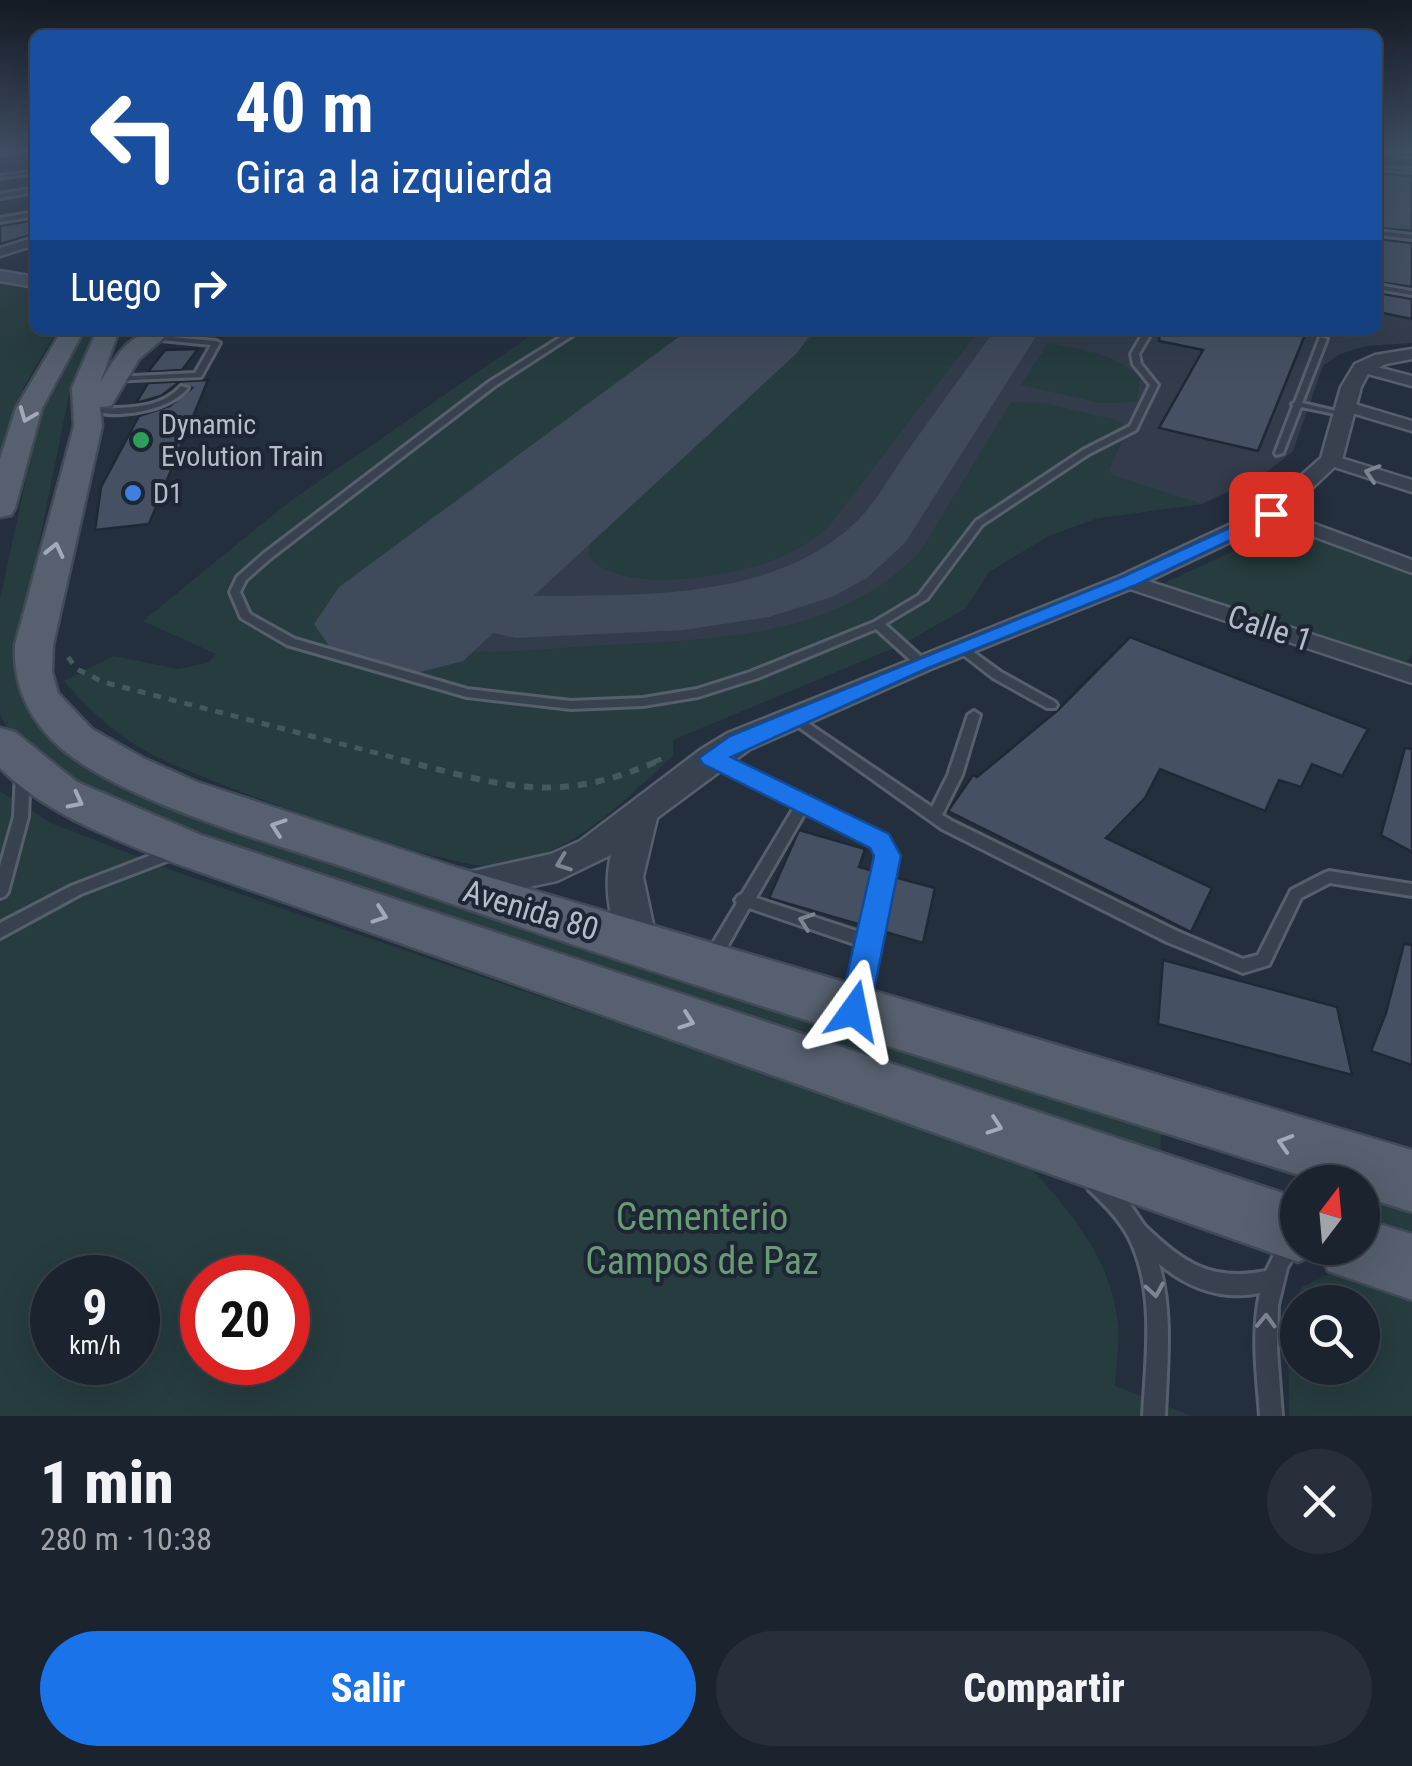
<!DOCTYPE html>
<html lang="es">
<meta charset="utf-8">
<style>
:root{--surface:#1b232e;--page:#282f3a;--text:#f1f3f6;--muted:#a0a4aa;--line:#39404a;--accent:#1a73e8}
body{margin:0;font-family:"Roboto Condensed",sans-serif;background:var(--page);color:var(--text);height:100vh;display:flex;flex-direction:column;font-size:38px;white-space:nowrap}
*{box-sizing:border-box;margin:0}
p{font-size:32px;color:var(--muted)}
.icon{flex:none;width:55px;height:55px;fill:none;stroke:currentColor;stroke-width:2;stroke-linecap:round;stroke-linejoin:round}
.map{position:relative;height:1416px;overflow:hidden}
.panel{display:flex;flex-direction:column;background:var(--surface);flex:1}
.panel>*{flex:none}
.top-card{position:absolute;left:30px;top:30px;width:1352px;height:305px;border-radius:15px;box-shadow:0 10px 40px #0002,0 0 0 2px var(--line);background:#1a4fa0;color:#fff;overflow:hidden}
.needle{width:65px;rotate:16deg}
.controls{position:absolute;left:1280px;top:1165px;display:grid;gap:20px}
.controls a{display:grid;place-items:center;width:100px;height:100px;border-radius:50%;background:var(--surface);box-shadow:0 10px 40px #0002,0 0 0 2px var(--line);font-size:50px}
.speed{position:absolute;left:30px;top:1255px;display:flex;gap:20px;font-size:50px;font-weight:700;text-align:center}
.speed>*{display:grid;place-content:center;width:130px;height:130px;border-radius:50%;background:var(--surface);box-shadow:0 10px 40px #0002,0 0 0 2px var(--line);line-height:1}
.speed small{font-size:25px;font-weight:400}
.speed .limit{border:15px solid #d22;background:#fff;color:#111}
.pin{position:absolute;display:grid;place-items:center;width:85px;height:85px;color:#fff;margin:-42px;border-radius:20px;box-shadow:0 5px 15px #0006}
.me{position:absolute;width:110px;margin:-55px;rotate:12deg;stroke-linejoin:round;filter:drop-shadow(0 0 8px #0008)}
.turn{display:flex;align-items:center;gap:35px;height:210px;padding:0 40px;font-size:45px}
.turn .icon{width:130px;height:130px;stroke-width:2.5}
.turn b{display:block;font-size:70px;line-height:85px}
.then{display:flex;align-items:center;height:95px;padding:0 40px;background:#0003;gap:20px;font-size:38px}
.round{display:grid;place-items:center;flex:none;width:105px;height:105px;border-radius:52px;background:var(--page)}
.headline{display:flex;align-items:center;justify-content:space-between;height:170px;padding:0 40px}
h1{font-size:60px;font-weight:800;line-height:75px}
.primary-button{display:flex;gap:20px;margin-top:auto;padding:20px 40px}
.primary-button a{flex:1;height:115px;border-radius:60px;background:var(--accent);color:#fff;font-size:40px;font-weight:800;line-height:115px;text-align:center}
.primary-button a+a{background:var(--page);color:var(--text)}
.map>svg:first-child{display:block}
</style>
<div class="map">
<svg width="1412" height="1416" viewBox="0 0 1412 1416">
<rect width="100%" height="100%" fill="#242f3e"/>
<polygon fill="#323c4b" points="1378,150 1412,150 1412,343 1366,346 1340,354 1323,366 1293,451 1263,475 1202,504 1098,518 1048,536 989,572 966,608 901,645 826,675 610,745 143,621 288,503 539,330 1378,330"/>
<g fill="#263c3f" fill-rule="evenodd">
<polygon points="0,280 35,289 35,330 57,330 25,385 0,451"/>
<polygon points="82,330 98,330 69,395 17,653 59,745 1161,1124 1160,1160 273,868 78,786 35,756 6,726 0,714 0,599 42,405"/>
<path d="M539,330h154l-365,273c35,15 60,36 102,44 52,10 108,2 160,-1 117,-7 243,-4 330,-94l91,-150 32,1 74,17 9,7 -43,23 -88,59 -76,88 -38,22 -144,59 -54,15 -126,7 -83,-9 -154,-42 -47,-18 -28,-20 -5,-19 17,-23 237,-183 47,-31 -39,19 -269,213c-7,45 60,60 93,70 195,63 316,74 507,-11 33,-14 75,-27 100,-53 18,-18 28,-42 45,-61 32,-34 103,-75 146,-95l-15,32 3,6 90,29 -104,14 -50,18 -59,36 -23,36 -65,37 -228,95v16c-55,49 -99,100 -177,110 -45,6 -307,-89 -352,-116 -33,-19 -55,-41 -80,-69l50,-25 64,13 29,-6 9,-9 -73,-33 145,-118z"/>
<path d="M820,330h159l-150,196c-14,12 -29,23 -46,30 -43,20 -160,41 -194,1l1,-12 10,-14z"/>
<path d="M1048,343c34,7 66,9 92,35l-3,24 -36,1 -80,-18z"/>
<polygon points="1289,526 1412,570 1412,654 1403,667 1162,584"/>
<path d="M0,791l51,32 131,51 846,290c43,50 82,91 90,160 2,19 -2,42 -3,62l77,30h-1192zM52,1278h86v84h-86zM202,1278h86v84h-86z"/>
<polygon points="1362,1184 1412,1200 1412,1245 1363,1229"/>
<path d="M1333,1272l79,16v128h-123l-1,-100 14,-29zM1298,1302h64v66h-64z"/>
</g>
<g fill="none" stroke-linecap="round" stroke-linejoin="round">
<path fill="#3f4a5a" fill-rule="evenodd" d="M995,330h45l-135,213 -38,35 -35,19 -63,20 -85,13 -168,8 -67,-15 -25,-36 17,-29 23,-6 23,6 10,14 -6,16 11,7 14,1c111,-2 255,9 341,-75 19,-19 33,-45 49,-68 29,-41 59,-82 89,-123z"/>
<polygon fill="#3f4a5a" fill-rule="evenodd" points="688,330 813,330 797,353 463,661 401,677 339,661 314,624 339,587"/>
</g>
<g fill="#455162" stroke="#1f2835" stroke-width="2.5">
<polygon points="1378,173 1412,176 1412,231 1378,228"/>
<polygon points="35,220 35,234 0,244 0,226"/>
<polygon points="1378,239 1412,243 1412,287 1378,282"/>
<polygon points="1378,293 1412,299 1412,319 1378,312"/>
<polygon points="1160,330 1307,330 1258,451 1159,428 1203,350 1159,341"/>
<polygon points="198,349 182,370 148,372 165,350"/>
<polygon points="208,380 149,524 95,530 101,487 139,416 170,406 192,388 178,383 161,396 136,403 148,383"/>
<polygon points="1130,637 1368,729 1342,776 1312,764 1301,787 1279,780 1265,811 1160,769 1145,798 1106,838 1212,888 1191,932 948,811 973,775 977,777 1058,710"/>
<polygon points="1405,748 1412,749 1412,852 1381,835"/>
<polygon points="799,830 865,849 859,867 873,871 861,925 769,898"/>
<polygon points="894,877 935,888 923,943 882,931"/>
<polygon points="1404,944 1412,945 1412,1065 1371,1051 1386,1013"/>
<polygon points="1163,960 1337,1007 1352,1075 1158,1024"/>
</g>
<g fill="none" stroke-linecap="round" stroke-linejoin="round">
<defs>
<g id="service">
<polygon points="17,150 29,150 0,155 0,153"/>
<polygon points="1378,151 1412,154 1412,156 1378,153"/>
<polygon points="1378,167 1412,170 1412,172 1378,169"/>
<polygon points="35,171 35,173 0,178 0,176"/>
<polygon points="35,188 35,192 0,198 0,194"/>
<polygon points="35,212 35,216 0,222 0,218"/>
<polygon points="1378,231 1412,235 1412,239 1378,235"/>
<polygon points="1378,285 1412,291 1412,295 1378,289"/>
<polygon points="572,330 581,330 495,386 271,558 246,580 240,592 250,614 295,639 467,689 571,701 643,698 697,689 750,672 874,622 919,595 976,521 1083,450 1130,426 1150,385 1133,364 1131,354 1145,330 1153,330 1139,354 1141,364 1158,385 1136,430 1089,454 982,525 927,599 885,624 925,660 927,663 925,666 917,666 876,629 758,678 698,697 643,706 571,709 467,697 287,645 241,618 230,592 237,577 263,554 489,382"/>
<polygon points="148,335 216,341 220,343 201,377 110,381 109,379 113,377 195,373 211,345 151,339 147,337"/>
<polygon points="1320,337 1327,339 1302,403 1349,414 1345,416 1301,407 1283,453 1276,455 1275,453 1293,406 1292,404 1295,402"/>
<path d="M181,386l7,2c-19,23 -69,31 -96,23l4,-2c30,-2 64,1 85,-23z"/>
<polygon points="961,643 1001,672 1055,702 1057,705 1055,708 1047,708 993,678 957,650 955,647"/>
<polygon points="974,711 980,715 962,775 942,815 952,821 1179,932 1243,959 1258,955 1291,890 1324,873 1329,871 1412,884 1412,896 1330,883 1301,898 1269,965 1243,973 1167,942 942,829 786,718 788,715 796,715 932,807 948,775 968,715"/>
<path d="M713,754l89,43h8l2,5 72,35 10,19 -31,150 -6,2 -6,-2 -2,-5 11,-55 -111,-38 -31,55 -6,2 -6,-2 -2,-5 33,-55 -2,-3 3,-4 4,-2 53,-88 -87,-44 -2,-3 2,-3zM806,811l68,34 6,11 -17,77 -107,-35z"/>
<polygon points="23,766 28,768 30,771 28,817 8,892 5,896 0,898 0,866 14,817 16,771 18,768"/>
<polygon points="175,846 180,848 182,852 180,856 81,894 0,938 0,923 71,886"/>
<path d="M1096,1173c16,8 30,25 40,40 1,1 7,11 9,13 39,37 66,56 121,45l17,-34 7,-3 7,3 2,11 -12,20 -9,37 -1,45 5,66h-22c-3,-41 -9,-82 0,-123 -39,8 -72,-5 -101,-29 14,49 8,101 6,152h-22c3,-58 13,-124 -14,-178 -9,-18 -25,-34 -40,-48l-3,-7 3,-7z"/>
</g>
<g id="minor">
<polygon points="35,237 35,245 0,256 0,248"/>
<polygon points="1362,363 1412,376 1412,386 1357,371 1354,368"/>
<polygon points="1348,402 1412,421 1412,431 1342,410 1340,407"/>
<polygon points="1331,455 1412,480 1412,492 1325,464 1322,460"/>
<polygon points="1271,508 1412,560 1412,573 1264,518 1264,510"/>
<polygon points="1129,575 1412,667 1412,683 1121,586 1118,581 1121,576"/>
</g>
<path id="tertiary" d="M1412,349v10l-26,5 -17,8 -8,15 -19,73 -63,59 -141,67 -207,83 -181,80 -93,69 -14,59 14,66 -6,11 -13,5 -13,-5c-15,-30 -22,-66 -14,-99l-54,26 -98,21 -13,-5 -5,-10 5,-10 105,-23 29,-13 120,-91 28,-17 392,-157 143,-67 58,-51 20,-71 14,-23 20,-9z"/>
<polygon id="secondary" points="0,271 35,277 35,287 0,281"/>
<g id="primary">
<polygon points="62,330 84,330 42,408 15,508 11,515 0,517 0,459 16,408"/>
<path d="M97,330h22l-19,53c21,-35 30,-53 73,-53l-34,29 -28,47 -11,1 2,19 -49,219 -1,27 6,21 34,36 51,29 54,24 261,86 954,282v62l-50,-16v-14h-41c-315,-100 -632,-195 -944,-304 -89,-31 -242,-70 -314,-128 -33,-28 -50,-63 -48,-105l59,-219 -2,-38z"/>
<path d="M0,728l15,4 62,50 124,53 1097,363v50h64v-29l50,15v66l-84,-29 -7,-19 -23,10 -1129,-401c-59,-24 -123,-47 -169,-93z"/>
</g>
</defs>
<use href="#service" stroke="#565f6c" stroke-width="6"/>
<use href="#minor" stroke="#565f6c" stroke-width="5"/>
<use href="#tertiary" stroke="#565f6c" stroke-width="5"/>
<use href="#secondary" stroke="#565f6c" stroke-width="5"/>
<use href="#primary" stroke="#414a57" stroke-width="5"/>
<g stroke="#44595c" stroke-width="5" stroke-dasharray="8 8" stroke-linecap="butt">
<polyline points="68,657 77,669 103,682 411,762"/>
<polyline points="654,762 663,758"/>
</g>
<path stroke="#44595c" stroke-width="6" stroke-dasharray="9 9" stroke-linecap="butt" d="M401,760c103,26 156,46 259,0"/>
<use href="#service" fill="#38414e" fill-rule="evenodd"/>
<use href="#minor" fill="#38414e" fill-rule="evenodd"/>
<use href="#tertiary" fill="#38414e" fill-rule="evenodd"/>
<use href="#secondary" fill="#465061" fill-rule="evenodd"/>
<use href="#primary" fill="#56606e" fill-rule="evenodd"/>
</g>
<defs><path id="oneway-chevron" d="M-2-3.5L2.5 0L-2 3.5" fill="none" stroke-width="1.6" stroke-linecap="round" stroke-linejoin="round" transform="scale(2.5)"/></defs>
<g stroke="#a1aab7">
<use href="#oneway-chevron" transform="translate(27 415) rotate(112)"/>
<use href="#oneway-chevron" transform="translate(55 550) rotate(-77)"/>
<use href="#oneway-chevron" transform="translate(76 801) rotate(27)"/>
<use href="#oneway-chevron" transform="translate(278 827) rotate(-161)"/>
<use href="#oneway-chevron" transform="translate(380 915) rotate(19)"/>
<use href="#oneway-chevron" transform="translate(687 1021) rotate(19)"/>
<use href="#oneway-chevron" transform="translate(995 1126) rotate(19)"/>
<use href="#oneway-chevron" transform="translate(1285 1143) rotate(-163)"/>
</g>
<g stroke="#7c8592">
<use href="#oneway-chevron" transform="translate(1372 473) rotate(-162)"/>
<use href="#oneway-chevron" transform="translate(563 863) rotate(159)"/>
<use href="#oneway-chevron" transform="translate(806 921) rotate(-161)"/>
<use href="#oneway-chevron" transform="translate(1155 1290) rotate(80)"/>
<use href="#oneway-chevron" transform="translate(1266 1321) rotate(-88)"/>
</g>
<linearGradient id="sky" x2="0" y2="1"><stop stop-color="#141a22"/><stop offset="0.43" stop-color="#3f4d63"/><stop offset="1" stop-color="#3f4d63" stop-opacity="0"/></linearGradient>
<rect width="1412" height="348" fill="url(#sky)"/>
<polygon fill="#1a73e8" stroke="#114b97" stroke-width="2.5" points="1271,509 1277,510 1277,518 1136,585 928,668 731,757 889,834 901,856 870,1011 865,1021 854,1025 844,1021 839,1011 874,856 870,848 703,764 699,758 730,736 1122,577"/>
<circle fill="#2e9e5b" stroke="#1d2633" stroke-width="4" cx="141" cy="440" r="10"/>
<circle fill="#3f7fe0" stroke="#1d2633" stroke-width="4" cx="133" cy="493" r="10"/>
<g text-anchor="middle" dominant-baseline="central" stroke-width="8" stroke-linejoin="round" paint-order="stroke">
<g font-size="28" fill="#b4bcc9" stroke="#1d2633" text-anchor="start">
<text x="161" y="424">Dynamic<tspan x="161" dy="32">Evolution Train</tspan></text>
<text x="153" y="493">D1</text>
</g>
<g font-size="32" fill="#b4bcc9" stroke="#1d2633">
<text transform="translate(1270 628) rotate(18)">Calle 1</text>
<text transform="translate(531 910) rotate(17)">Avenida 80</text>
</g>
<g font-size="38" fill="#6b9a76" stroke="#1d2633">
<text x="702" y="1217">Cementerio<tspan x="702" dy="44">Campos de Paz</tspan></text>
</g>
</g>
</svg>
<div class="controls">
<a><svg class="needle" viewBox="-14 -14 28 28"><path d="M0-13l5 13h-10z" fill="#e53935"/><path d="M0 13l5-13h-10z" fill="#a0a4aa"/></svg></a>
<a><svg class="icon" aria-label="search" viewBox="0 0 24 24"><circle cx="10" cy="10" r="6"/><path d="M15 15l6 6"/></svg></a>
</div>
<div class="speed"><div>9<small>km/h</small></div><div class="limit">20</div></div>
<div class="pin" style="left:1271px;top:514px;background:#d93025"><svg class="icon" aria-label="arrive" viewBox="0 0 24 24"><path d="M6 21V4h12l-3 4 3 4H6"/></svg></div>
<svg class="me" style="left:854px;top:1011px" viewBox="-20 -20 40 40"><path d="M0-17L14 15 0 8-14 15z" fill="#1a73e8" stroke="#fff" stroke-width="4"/></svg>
<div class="top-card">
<div class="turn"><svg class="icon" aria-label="left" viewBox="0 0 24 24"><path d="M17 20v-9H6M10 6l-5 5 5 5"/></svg><div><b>40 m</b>Gira a la izquierda</div></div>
<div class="then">Luego<svg class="icon" aria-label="right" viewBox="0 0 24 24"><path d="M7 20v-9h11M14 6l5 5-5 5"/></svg></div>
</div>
</div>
<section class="panel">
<div class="headline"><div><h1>1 min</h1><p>280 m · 10:38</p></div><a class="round"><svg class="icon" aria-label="close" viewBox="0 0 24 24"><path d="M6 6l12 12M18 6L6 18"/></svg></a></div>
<div class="primary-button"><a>Salir</a><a>Compartir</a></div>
</section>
